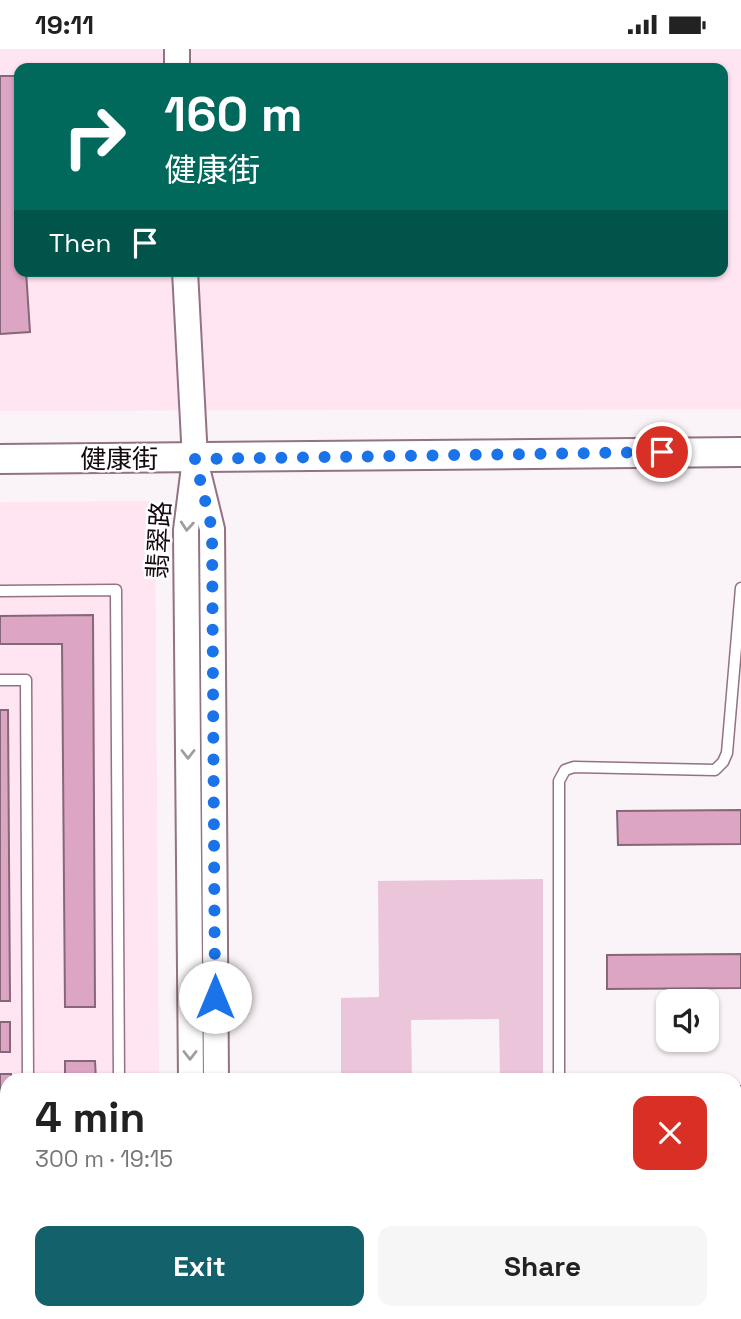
<!DOCTYPE html>
<meta charset="utf-8">
<style>
:root{--surface:#fff;--page:#f6f6f6;--text:#222;--muted:#767676;--accent:#13616b}
body{margin:0;font-family:"Space Grotesk","Noto Sans SC",sans-serif;background:var(--page);color:var(--text);height:100vh;display:flex;flex-direction:column;font-size:26px;white-space:nowrap}
*{box-sizing:border-box;margin:0}
p{font-size:23px;color:var(--muted)}
.icon{flex:none;width:38px;height:38px;fill:none;stroke:currentColor;stroke-width:2;stroke-linecap:round;stroke-linejoin:round}
.map{position:relative;flex:1;overflow:hidden}
.drawer{position:absolute;left:0px;top:1024px;width:742px;height:247px;display:flex;flex-direction:column;background:var(--surface);border-radius:21px 21px 0 0;box-shadow:0 2px 5px #0004}
.drawer>*{flex:none}
.banner{position:absolute;left:14px;top:14px;width:714px;height:214px;border-radius:14px;box-shadow:0 2px 5px #0004;background:#00695c;color:#fff;overflow:hidden}
.controls{position:absolute;left:656px;top:940px;display:grid;gap:14px}
.controls a{display:grid;place-items:center;width:63px;height:63px;border-radius:14px;background:var(--surface);box-shadow:0 2px 5px #0004;font-size:35px}
.pin{position:absolute;display:grid;place-items:center;width:60px;height:60px;color:#fff;margin:-30px;border:4px solid #fff;border-radius:50%;box-shadow:0 2px 7px #0007}
.me{position:absolute;width:77px;margin:-38px;rotate:0deg;stroke-linejoin:round;filter:drop-shadow(0 0 5px #0008)}
.turn{display:flex;align-items:center;gap:24px;height:147px;padding:0 35px;font-size:32px}
.turn .icon{width:91px;height:91px;stroke-width:2.5}
.turn b{display:block;font-size:49px;line-height:60px}
.then{display:flex;align-items:center;height:66px;padding:0 35px;background:#0003;gap:14px;font-size:26px}
.round{display:grid;place-items:center;flex:none;width:74px;height:74px;border-radius:14px;background:var(--page)}
.overview{display:flex;align-items:center;justify-content:space-between;height:119px;padding:0 35px}
h1{font-size:42px;font-weight:800;line-height:52px}
.button{display:flex;gap:14px;margin-top:auto;padding:14px 35px}
.button a{flex:1;height:80px;border-radius:14px;background:var(--accent);color:#fff;font-size:28px;font-weight:800;line-height:80px;text-align:center}
.button a+a{background:var(--page);color:var(--text)}
.status{display:flex;justify-content:space-between;align-items:center;height:49px;padding:0 35px;background:var(--surface);direction:ltr}
.status svg{height:19px;fill:currentColor}
.map>svg:first-child{display:block}
</style>
<div class="status"><b>19:11</b><svg viewBox="0 0 49 12"><path d="M0 12V9h3v3zM5 12V6h3v6zM10 12V3h3v9zM15 12V0h3v12zM26 1h20v11H26zM47 4h2v5h-2z"/></svg></div>
<div class="map">
<svg width="741" height="1270" viewBox="0 0 741 1270">
<rect width="100%" height="100%" fill="#faf3f7"/>
<g fill="#ffe4f2" fill-rule="evenodd">
<path d="M0,0h741v360l-741,2zM19,19h704v203h-704z"/>
<polygon points="155,452 159,1031 7,1031 7,1264 160,1264 160,1270 0,1270 0,453"/>
</g>
<g fill="#ebc5da">
<polygon points="543,830 543,1031 500,1031 499,970 411,971 412,1031 341,1031 341,949 379,948 378,832"/>
<rect x="378" y="1264" width="165" height="6"/>
</g>
<g fill="#dda5c4" stroke="#866778" stroke-width="2">
<polygon points="0,27 15,27 19,96 19,222 26,222 30,283 0,285"/>
<polygon points="93,566 95,958 65,958 62,595 0,595 0,567"/>
<polygon points="0,661 8,661 10,952 0,952"/>
<polygon points="741,761 741,795 618,796 617,762"/>
<polygon points="741,905 741,939 607,940 607,906"/>
<rect x="0" y="973" width="10" height="30"/>
<polygon points="65,1012 95,1012 96,1031 65,1031"/>
<polygon points="0,1025 11,1025 11,1031 7,1031 7,1264 13,1264 13,1270 0,1270"/>
<rect x="735" y="1037" width="6" height="34"/>
<rect x="735" y="1158" width="6" height="34"/>
<rect x="67" y="1264" width="30" height="6"/>
<rect x="301" y="1264" width="24" height="6"/>
</g>
<g fill="none" stroke-linecap="round" stroke-linejoin="round">
<defs>
<g id="service">
<polyline points="0,542 116,541 119,1031"/>
<polyline points="0,631 26,631 28,1031"/>
<polyline points="559,1031 559,732 565,721 574,718 715,721 723,713 727,704 741,539"/>
<polyline points="30,1264 30,1270"/>
<polyline points="121,1264 121,1270"/>
<polyline points="559,1270 559,1264"/>
</g>
<g id="tertiary">
<polyline points="177,19 177,0"/>
<polyline points="185,222 195,410 186,481 191,1031"/>
<polyline points="199,427 212,480 216,1031"/>
<polyline points="193,1264 193,1270"/>
<polyline points="218,1264 218,1270"/>
</g>
<polyline id="secondary" points="0,410 741,403"/>
</defs>
<use href="#service" stroke="#927283" stroke-width="13"/>
<use href="#tertiary" stroke="#927283" stroke-width="28"/>
<use href="#secondary" stroke="#927283" stroke-width="32"/>
<use href="#service" stroke="#fff" stroke-width="10"/>
<use href="#tertiary" stroke="#fff" stroke-width="24"/>
<use href="#secondary" stroke="#fff" stroke-width="28"/>
</g>
<defs><path id="oneway-chevron" d="M-2-3.5L2.5 0L-2 3.5" fill="none" stroke-width="1.6" stroke-linecap="round" stroke-linejoin="round" transform="scale(1.75)"/></defs>
<g stroke="#a19d9f">
<use href="#oneway-chevron" transform="translate(187 477) rotate(95)"/>
<use href="#oneway-chevron" transform="translate(188 705) rotate(90)"/>
<use href="#oneway-chevron" transform="translate(190 1006) rotate(90)"/>
</g>
<g fill="none" stroke-linecap="round" stroke-linejoin="round">
<polyline stroke="#1a73e8" stroke-width="12" stroke-dasharray="0 21.6" points="215,948 212,480 195,410 662,403"/>
</g>
<g text-anchor="middle" dominant-baseline="central" stroke-width="5" stroke-linejoin="round" paint-order="stroke">
<g font-size="26" fill="#150910" stroke="#fff">
<text x="119" y="410">健康街</text>
<text transform="translate(159 491) rotate(-87)">翡翠路</text>
</g>
</g>
</svg>
<div class="controls">
<a><svg class="icon" aria-label="sound" viewBox="0 0 24 24"><path d="M4 9h4l5-4v14l-5-4H4zM17 9q2 3 0 6"/></svg></a>
</div>
<div class="pin" style="left:662px;top:403px;background:#d93025"><svg class="icon" aria-label="arrive" viewBox="0 0 24 24"><path d="M6 21V4h12l-3 4 3 4H6"/></svg></div>
<svg class="me" style="left:215px;top:948px" viewBox="-20 -20 40 40"><circle r="19" fill="#fff"/><path d="M0-13L10 11 0 6-10 11z" fill="#1a73e8"/></svg>
<div class="banner">
<div class="turn"><svg class="icon" aria-label="right" viewBox="0 0 24 24"><path d="M7 20v-9h11M14 6l5 5-5 5"/></svg><div><b>160 m</b>健康街</div></div>
<div class="then">Then<svg class="icon" aria-label="arrive" viewBox="0 0 24 24"><path d="M6 21V4h12l-3 4 3 4H6"/></svg></div>
</div>
<section class="drawer">
<div class="overview"><div><h1>4 min</h1><p>300 m · 19:15</p></div><a class="round" style="background:#d93025;color:#fff"><svg class="icon" aria-label="close" viewBox="0 0 24 24"><path d="M6 6l12 12M18 6L6 18"/></svg></a></div>
<div class="button"><a>Exit</a><a>Share</a></div>
</section>
</div>
